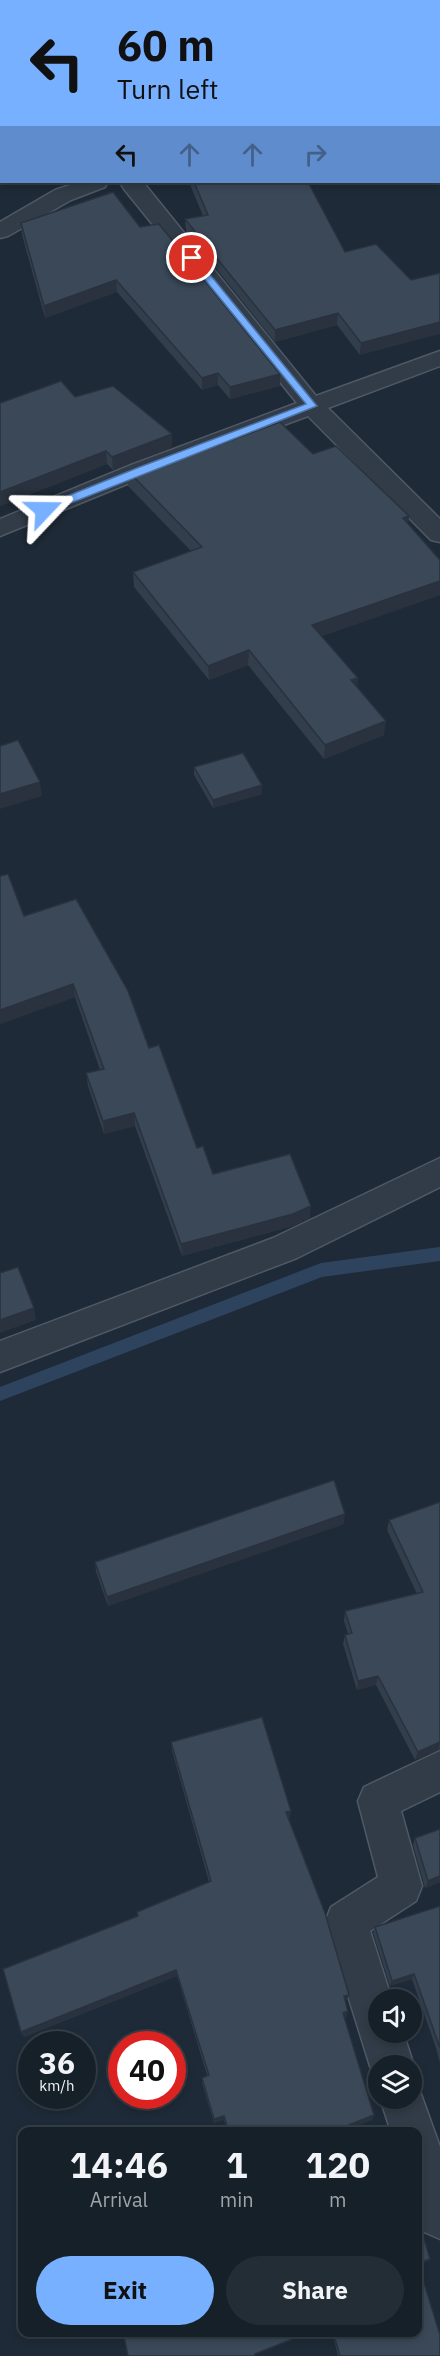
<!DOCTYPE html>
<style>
:root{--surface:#162029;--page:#232d35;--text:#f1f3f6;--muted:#9ea3a8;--line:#353e46;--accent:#77b0ff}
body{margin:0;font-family:"IBM Plex Sans",sans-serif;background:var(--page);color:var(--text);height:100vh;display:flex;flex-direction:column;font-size:22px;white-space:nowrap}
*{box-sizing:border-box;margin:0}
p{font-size:20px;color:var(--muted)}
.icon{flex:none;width:33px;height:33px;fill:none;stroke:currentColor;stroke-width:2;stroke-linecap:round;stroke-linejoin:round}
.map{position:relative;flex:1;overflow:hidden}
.panel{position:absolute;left:18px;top:2127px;width:404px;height:210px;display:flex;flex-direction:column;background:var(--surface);border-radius:12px;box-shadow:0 3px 9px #0003,0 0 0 2px var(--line)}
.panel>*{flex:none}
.guide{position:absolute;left:0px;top:0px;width:441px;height:183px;box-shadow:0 3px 9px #0003,0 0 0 2px var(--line);background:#77b0ff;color:#111;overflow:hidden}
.controls{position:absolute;left:368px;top:1989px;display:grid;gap:12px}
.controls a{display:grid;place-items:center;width:54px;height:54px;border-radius:50%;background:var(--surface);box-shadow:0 3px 9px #0003,0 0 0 2px var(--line);font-size:30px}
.speed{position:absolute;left:18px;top:2031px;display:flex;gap:12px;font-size:30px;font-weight:700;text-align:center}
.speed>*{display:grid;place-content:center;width:78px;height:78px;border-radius:50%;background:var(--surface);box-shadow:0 3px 9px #0003,0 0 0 2px var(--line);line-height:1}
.speed small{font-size:15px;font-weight:400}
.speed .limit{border:9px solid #d22;background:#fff;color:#111}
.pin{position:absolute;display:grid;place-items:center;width:51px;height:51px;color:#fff;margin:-26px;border:3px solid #fff;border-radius:50%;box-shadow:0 2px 6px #0007}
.me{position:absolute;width:66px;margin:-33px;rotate:67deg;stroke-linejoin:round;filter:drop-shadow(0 0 4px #0008)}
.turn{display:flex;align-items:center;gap:21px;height:126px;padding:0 18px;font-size:27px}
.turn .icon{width:78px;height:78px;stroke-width:2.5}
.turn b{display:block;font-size:42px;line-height:51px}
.lanes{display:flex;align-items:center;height:57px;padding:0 18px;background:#0003;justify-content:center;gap:30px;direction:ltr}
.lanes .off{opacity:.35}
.eta{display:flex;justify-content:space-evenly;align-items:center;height:102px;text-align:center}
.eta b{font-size:36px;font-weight:700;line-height:42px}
.cta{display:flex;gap:12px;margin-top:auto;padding:12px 18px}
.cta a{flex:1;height:69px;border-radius:36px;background:var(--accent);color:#111;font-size:24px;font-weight:700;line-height:69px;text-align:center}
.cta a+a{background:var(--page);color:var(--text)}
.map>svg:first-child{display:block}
</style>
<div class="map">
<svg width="440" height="2356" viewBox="0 0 440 2356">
<rect width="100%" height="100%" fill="#1e2a37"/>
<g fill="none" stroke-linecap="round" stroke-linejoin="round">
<polygon fill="#2e445e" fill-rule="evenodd" points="440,1247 440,1261 322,1277 0,1401 0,1387 321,1263"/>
<defs>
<g id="minor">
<rect x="247" y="0" width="20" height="2"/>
<polygon points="79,182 108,182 105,187 71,200 8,236 0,238 0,222 55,190"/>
<polygon points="123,182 143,182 316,396 440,351 440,366 328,408 440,519 440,542 431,540 308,416 149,475 0,536 0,519 131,465 297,403 124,189 121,184"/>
<polygon points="440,1158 440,1187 297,1258 0,1372 0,1341 273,1238"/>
<polygon points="440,1751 440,1792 401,1811 422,1886 416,1901 370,1931 392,2000 378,2000 378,2032 403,2032 414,2066 411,2073 411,2066 378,2066 378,2082 370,2066 325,1922 331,1907 378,1877 358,1801 364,1787"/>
<polygon points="411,2080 417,2083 440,2147 440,2239 424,2232 417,2215 417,2132 391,2132 380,2098 411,2098"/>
</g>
</defs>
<use href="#minor" stroke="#4f5966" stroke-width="3"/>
<use href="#minor" fill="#313c48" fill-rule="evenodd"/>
</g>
<g fill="#323e4c">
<polygon points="189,182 308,182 345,252 376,244 360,355 337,325 275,342 186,231 185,219 203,216"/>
<polygon points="21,223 140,227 280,374 280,386 230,399 218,385 202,390 117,292 45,318 22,235"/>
<polygon points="75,397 172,447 113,470 107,464 0,506 0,403"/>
<polygon points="197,453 313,454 409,516 408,524 440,560 440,595 322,636 358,688 384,735 324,759 248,665 209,680 134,587 133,572 191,551 128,486 128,471"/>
<polygon points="194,767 262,785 262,794 213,808 194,775"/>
<polygon points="0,876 24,916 149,1048 197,1148 213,1174 310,1218 293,1226 182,1256 135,1126 104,1134 88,1086 86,1073 100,1070 75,997 0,1024"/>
<polygon points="440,1502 440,1749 415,1760 376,1685 357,1690 343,1644 345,1635 348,1634 344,1621 345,1611 417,1594 387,1530 389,1520"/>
<polygon points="344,1524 108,1606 96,1572 95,1562"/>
<polygon points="171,1742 290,1819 289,1819 347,2000 345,2001 347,2017 344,2018 374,2115 372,2120 345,2130 346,2132 227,2132 224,2120 214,2123 202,2083 202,2078 207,2075 177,1976 24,2037 21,2032 137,1917 137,1912 209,1882 172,1751"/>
<polygon points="415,1838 440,1882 425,1888 413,1845"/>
<polygon points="440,1906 440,2063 436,2048 412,1979 390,1986 373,1933 375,1927"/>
<polygon points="417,2215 430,2259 428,2261 419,2264 440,2356 338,2356 332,2332 417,2332"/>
</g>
<g fill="#29323e">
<polygon points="116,280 117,292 45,318 44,306"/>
<polygon points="338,313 337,325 275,342 275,330"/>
<polygon points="440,322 440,334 360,355 361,343"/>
<polygon points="218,373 218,385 202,390 202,378"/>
<polygon points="280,374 280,386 230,399 230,387"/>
<polygon points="172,434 172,447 113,470 112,457"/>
<polygon points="106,451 107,464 0,506 0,492"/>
<polygon points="409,516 407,531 403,518"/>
<polygon points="440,581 440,595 311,640 312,625"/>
<polygon points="249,650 248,665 209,680 208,666"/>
<polygon points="358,678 357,693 351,680"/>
<polygon points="386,721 384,735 324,759 325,745"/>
<polygon points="40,782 42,796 0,809 0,794"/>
<polygon points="262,785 262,794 213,808 213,800"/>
<polygon points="73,984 75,997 0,1024 0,1010"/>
<polygon points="134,1113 135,1126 104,1134 103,1121"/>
<polygon points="311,1206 310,1218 293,1226 182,1256 181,1244"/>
<polygon points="34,1308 36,1320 0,1333 0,1320"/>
<polygon points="345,1514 344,1524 108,1606 107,1597"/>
<polygon points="378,1676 376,1685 357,1690 358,1681"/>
<polygon points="440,1742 439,1749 415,1760 418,1752"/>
<polygon points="291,1811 290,1819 286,1820 286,1812"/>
<polygon points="440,1876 440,1882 425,1888 428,1881"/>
<polygon points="176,1970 177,1976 24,2037 21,2032"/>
<polygon points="414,1974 412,1979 390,1986 392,1981"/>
<polygon points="349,1995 347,2000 342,2002 344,1996"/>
<polygon points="348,2011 347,2017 341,2019 343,2013"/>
<polygon points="374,2115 372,2120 342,2131 344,2127"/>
<polygon points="224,2116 224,2120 214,2123 214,2119"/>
<polygon points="430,2259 428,2261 417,2265 418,2263"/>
<polygon points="310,2332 313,2332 254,2355 255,2354"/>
</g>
<g fill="#3a4858" stroke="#29323e" stroke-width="1.5">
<polygon points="194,182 308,182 345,252 376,244 411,280 440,273 440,322 361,343 338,313 275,330 185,219 208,215"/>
<polygon points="113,192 140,227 159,224 280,374 230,387 218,373 202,378 116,280 44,306 21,223"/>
<polygon points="61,381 75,397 113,386 172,434 112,457 106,451 0,492 0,403"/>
<polygon points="280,422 313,454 336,446 409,516 403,518 440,560 440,581 312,625 358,678 351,680 386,721 325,745 249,650 208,666 133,572 202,547 128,471 190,447 197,453"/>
<polygon points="18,740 40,782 0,794 0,746"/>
<polygon points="243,753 262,785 213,800 194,767"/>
<polygon points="8,874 24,916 76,899 128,991 149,1048 159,1045 197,1148 203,1146 213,1174 290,1154 311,1206 293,1214 181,1244 134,1113 103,1121 86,1073 104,1069 73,984 0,1010 0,876"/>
<polygon points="18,1267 34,1308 0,1320 0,1273"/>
<polygon points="334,1480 345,1514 107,1597 95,1562"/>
<polygon points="440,1502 440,1742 418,1752 378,1676 358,1681 345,1635 352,1633 345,1611 423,1592 389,1520"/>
<polygon points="262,1717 291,1811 286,1812 325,1913 349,1995 344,1996 348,2011 343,2013 374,2115 344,2127 346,2132 229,2132 224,2116 214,2119 202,2078 209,2075 176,1970 21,2032 3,1969 138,1916 137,1912 211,1881 171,1742"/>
<polygon points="440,1829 440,1876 428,1881 415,1838"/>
<polygon points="440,1906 440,2048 414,1974 392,1981 375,1927"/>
<polygon points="417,2215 430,2259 418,2263 440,2335 440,2356 340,2356 333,2332 417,2332"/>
<polygon points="123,2332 310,2332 255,2354 255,2356 128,2356"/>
</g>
<polygon fill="#77b0ff" stroke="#4d72a6" stroke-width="1.5" points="189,256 195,256 317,406 48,512 40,512 40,507 137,468 306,404 189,260"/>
</svg>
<div class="controls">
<a><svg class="icon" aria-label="sound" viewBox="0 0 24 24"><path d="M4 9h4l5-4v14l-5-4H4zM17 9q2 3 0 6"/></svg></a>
<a><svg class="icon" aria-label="layers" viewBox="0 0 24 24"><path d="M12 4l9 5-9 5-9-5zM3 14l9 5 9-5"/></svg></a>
</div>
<div class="speed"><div>36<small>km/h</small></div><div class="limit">40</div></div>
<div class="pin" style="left:192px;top:258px;background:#d93025"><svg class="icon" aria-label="arrive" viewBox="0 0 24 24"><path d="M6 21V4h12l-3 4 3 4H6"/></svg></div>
<svg class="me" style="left:44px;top:510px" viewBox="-20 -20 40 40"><path d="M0-17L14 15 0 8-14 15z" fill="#77b0ff" stroke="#fff" stroke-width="4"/></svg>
<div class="guide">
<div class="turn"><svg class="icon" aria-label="left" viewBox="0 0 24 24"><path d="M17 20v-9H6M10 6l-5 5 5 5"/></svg><div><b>60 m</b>Turn left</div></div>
<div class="lanes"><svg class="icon" aria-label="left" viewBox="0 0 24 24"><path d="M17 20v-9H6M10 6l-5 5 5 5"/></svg><svg class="icon off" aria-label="ahead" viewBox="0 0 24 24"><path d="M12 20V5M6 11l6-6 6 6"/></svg><svg class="icon off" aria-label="ahead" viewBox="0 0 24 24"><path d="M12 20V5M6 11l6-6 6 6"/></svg><svg class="icon off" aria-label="right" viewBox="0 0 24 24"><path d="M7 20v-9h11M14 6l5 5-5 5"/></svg></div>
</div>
<section class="panel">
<div class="eta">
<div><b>14:46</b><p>Arrival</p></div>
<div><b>1</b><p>min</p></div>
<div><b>120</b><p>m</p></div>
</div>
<div class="cta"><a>Exit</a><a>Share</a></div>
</section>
</div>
